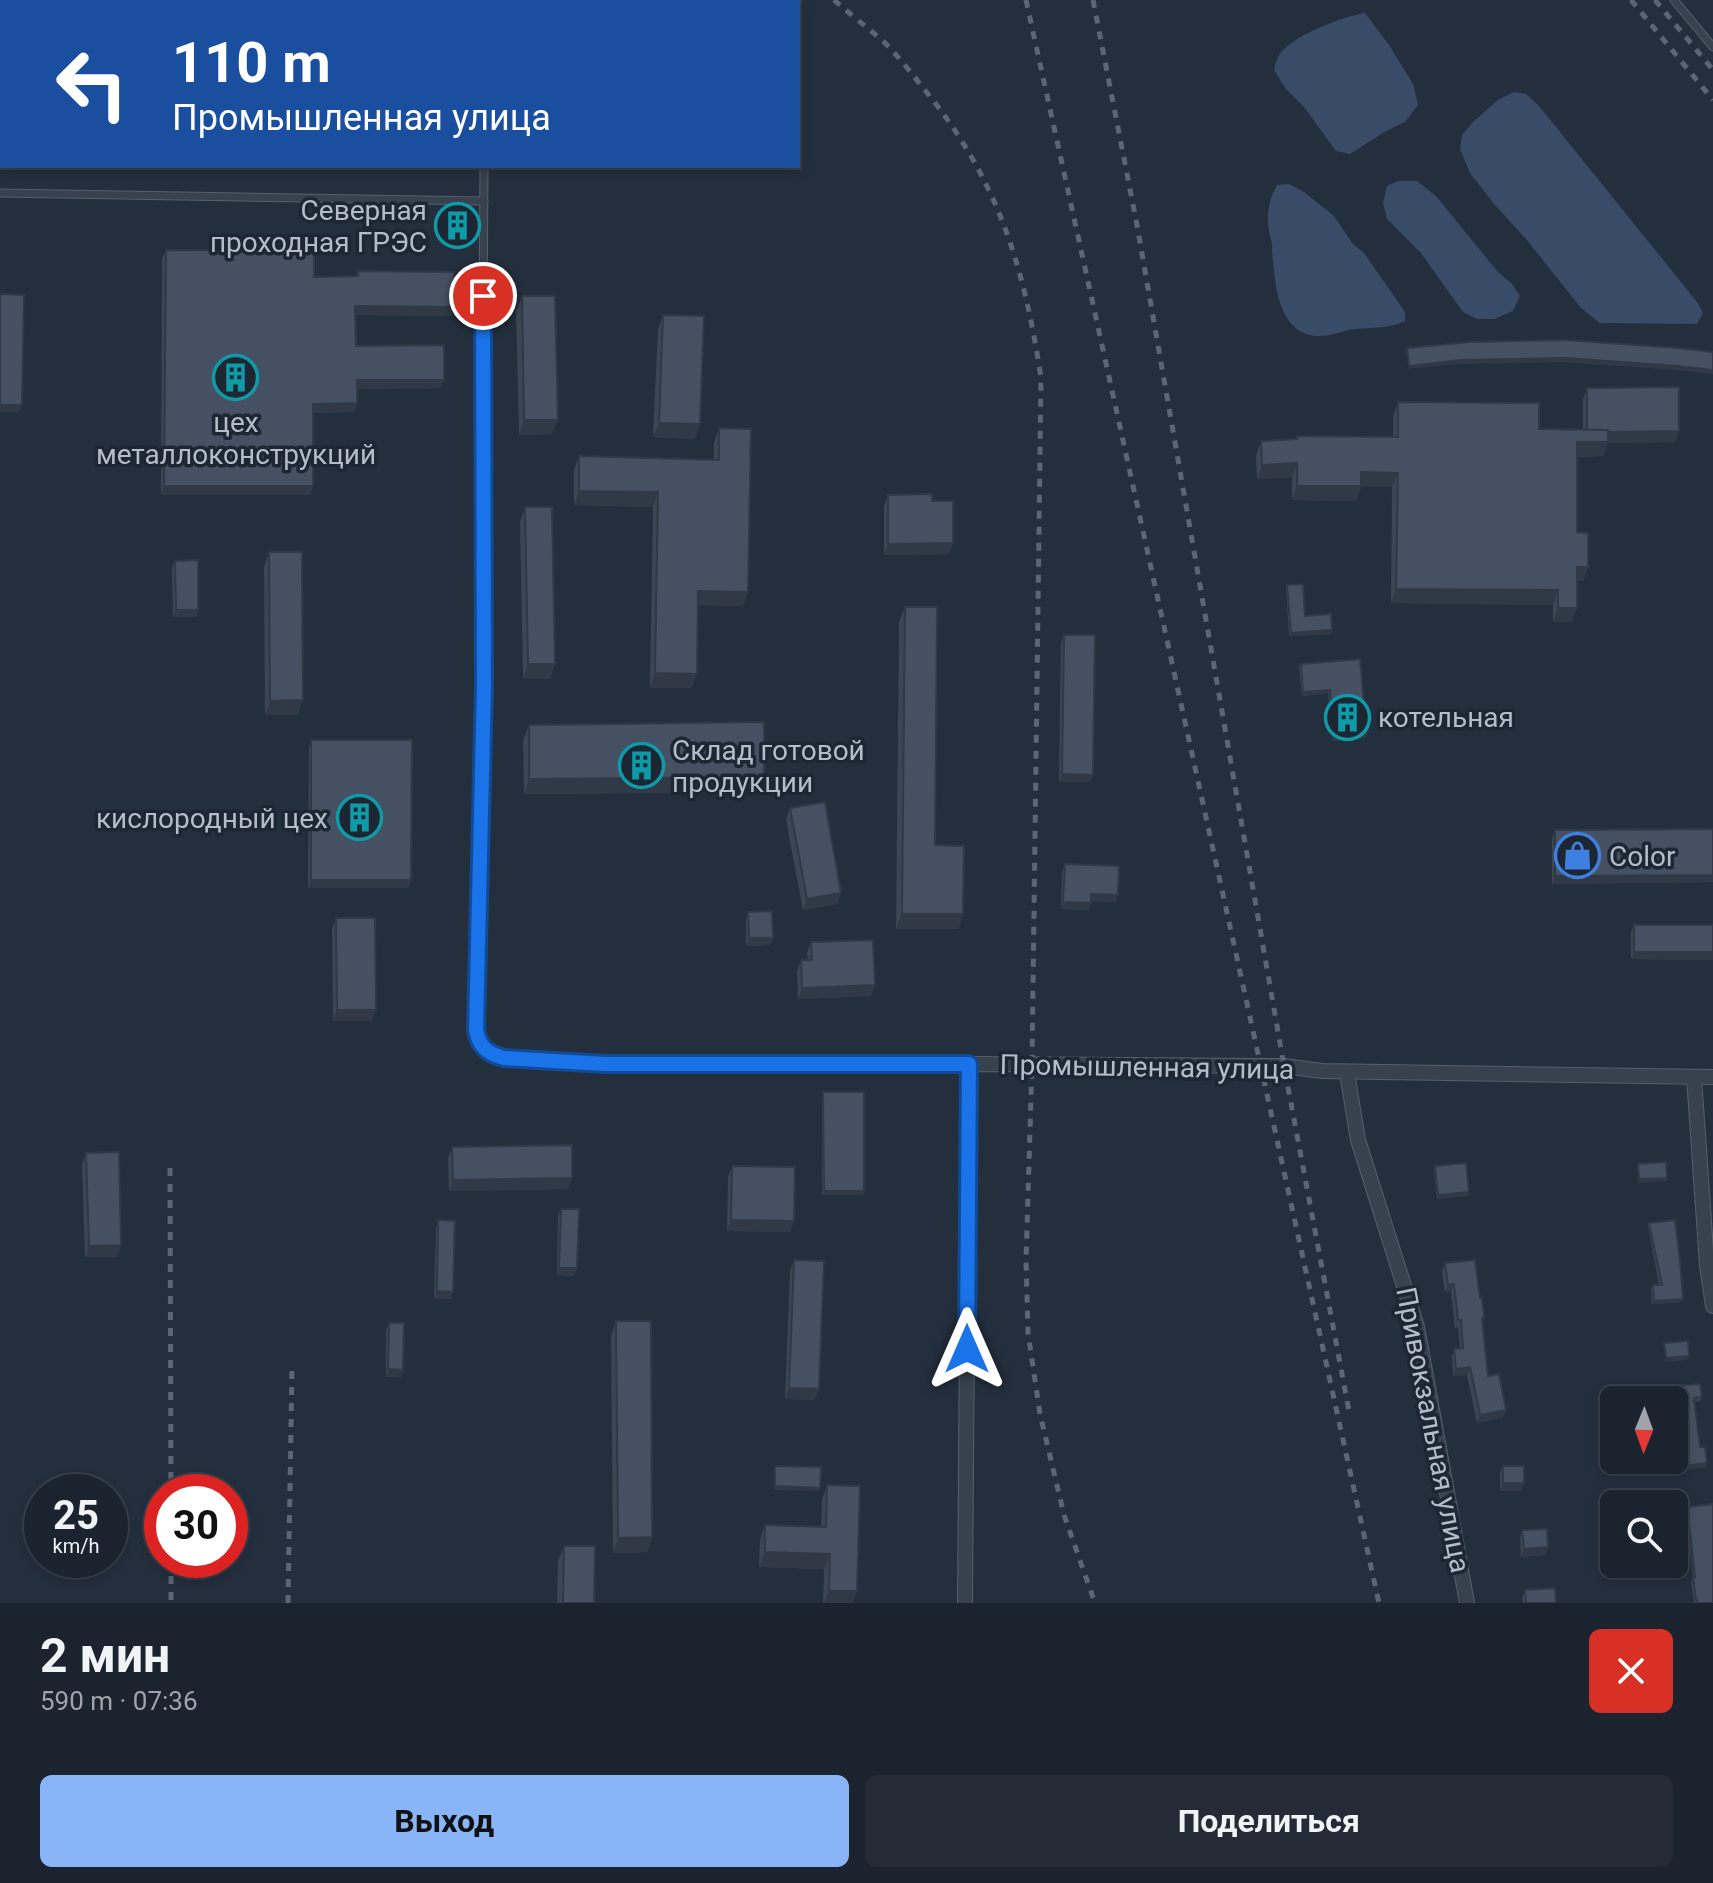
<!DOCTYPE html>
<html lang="ru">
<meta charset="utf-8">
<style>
:root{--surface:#1b232e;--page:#242b36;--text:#f1f3f6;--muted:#a0a4aa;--line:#39404a;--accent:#8ab4f8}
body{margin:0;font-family:Roboto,sans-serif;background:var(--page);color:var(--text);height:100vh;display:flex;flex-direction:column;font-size:30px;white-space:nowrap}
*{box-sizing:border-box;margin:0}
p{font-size:26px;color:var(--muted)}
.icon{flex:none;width:44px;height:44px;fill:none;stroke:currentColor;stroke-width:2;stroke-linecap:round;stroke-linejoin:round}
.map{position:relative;height:1603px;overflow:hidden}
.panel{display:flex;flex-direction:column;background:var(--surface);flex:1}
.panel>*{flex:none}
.banner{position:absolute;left:0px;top:0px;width:800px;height:168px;box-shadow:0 4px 12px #0003,0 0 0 2px var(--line);background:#1a4fa0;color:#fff;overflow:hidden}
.needle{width:52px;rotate:181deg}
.buttons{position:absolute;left:1600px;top:1386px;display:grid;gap:16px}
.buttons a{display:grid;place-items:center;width:88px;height:88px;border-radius:12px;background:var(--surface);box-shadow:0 4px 12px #0003,0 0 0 2px var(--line);font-size:40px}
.speed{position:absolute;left:24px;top:1474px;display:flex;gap:16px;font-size:40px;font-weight:700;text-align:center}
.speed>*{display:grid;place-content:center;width:104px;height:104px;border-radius:50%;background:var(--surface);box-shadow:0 4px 12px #0003,0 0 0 2px var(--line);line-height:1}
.speed small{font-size:20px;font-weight:400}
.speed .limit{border:12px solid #d22;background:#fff;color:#111}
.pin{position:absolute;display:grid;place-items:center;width:68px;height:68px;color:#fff;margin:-34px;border:4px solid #fff;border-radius:50%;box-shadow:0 2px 8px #0007}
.me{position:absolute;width:88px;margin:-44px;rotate:0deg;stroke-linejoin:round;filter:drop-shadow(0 0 6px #0008)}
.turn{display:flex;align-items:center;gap:28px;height:168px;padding:0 40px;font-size:36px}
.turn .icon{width:104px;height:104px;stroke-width:2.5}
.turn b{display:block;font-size:56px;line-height:68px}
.round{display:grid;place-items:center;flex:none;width:84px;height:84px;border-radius:12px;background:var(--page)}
.summary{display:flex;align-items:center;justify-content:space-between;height:136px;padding:0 40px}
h1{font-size:48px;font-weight:700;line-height:60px}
.cta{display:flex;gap:16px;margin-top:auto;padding:16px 40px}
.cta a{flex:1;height:92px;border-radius:12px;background:var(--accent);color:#111;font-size:32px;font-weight:700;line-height:92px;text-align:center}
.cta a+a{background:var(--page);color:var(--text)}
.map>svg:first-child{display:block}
</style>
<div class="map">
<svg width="1713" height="1603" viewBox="0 0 1713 1603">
<rect width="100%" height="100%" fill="#242f3e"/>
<g fill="#394c67">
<path d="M1365,13l24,32 24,39 5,21 -13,17 -19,9 -36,23 -14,-3 -32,-44 -18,-18 -12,-19c1,-5 2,-9 4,-13 10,-20 66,-41 87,-44z"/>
<polygon points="1514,92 1526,94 1539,106 1697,302 1703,313 1697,324 1600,323 1581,308 1526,239 1494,204 1470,173 1460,149 1462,135 1473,122 1498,100"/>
<polygon points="1398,181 1417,181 1436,196 1497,271 1512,284 1520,296 1513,311 1494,319 1477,319 1463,312 1421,253 1387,219 1383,203 1387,186"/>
<path d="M1289,184l15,8 30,24 19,28 11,9 41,59v9c-17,8 -31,6 -49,8 -13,1 -25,8 -38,7 -41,-2 -43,-54 -46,-85 1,-9 -2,-12 -3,-20 -3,-16 0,-32 8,-46z"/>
</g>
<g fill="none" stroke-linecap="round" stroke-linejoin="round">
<defs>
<g id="service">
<polyline points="1674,0 1713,47"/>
<polyline points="486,2 486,0"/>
<path d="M484,166l-2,330 2,190 -8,344c3,17 12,24 28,28l101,6h364"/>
<polyline points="0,193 484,201"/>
</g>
<g id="minor">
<polyline points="1347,1073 1358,1140 1417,1327 1467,1603"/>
<polyline points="1694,1077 1707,1265 1713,1306"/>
<polyline points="965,1603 969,1064 1284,1066 1322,1071 1383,1072 1713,1077"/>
</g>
</defs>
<use href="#service" stroke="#565f6c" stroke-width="9"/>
<use href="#minor" stroke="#565f6c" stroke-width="16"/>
<use href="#service" stroke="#38414e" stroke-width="7"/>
<use href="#minor" stroke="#38414e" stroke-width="14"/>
<g stroke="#5a6575" stroke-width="5" stroke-dasharray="8 8" stroke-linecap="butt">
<path d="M834,0c16,14 34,28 51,43 14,14 27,31 39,46 74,90 100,177 117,289l-9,687 -6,196 2,72 12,81 24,101 31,88"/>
<polyline points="1026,0 1379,1603"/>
<polyline points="1093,0 1137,225 1284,1066 1349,1411"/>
<polyline points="1631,0 1713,100"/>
<polyline points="1655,0 1713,70"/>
<polyline points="170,1168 171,1492"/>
<polyline points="171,1560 171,1603"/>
<polyline points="288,1603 292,1369"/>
</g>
</g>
<g fill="#3b4654">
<rect x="45" y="0" width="211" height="2"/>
<polygon points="166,250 314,277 356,276 358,271 451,316 355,315 356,346 441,388 357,389 357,403 354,412 313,413 310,495 161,495 162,259"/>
<polygon points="522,296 552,434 519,435 516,311"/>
<polygon points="663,315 695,439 653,437 658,329"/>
<polygon points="1587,388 1675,442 1608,443 1603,456 1577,457 1577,532 1588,567 1583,581 1577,581 1572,622 1553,622 1553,605 1391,603 1392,487 1361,487 1356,501 1292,500 1292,477 1257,479 1256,455 1261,441 1296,439 1297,436 1393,437 1393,416 1398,402 1539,429 1583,429 1583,399"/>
<polygon points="719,428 743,606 698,605 697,674 691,688 650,688 653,507 574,505 574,470 579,456 714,460 714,443"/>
<polygon points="888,495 932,501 953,543 949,554 884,555 884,506"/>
<polygon points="525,507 550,679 523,679 520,522"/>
<polygon points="269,552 298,715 265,715 264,567"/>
<polygon points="175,561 198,610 196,617 173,617 172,568"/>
<polygon points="1287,585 1305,616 1332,630 1331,634 1289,636 1286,588"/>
<polygon points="905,607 935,845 963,914 958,929 896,929 899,622"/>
<polygon points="1064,635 1093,775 1090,782 1059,782 1061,642"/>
<polygon points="1360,659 1367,734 1365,738 1333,741 1328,693 1302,696 1299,668 1301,664"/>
<polygon points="529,725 764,777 759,792 524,794 523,740"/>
<polygon points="311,740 409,888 308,888 309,747"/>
<polygon points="790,808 841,893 837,904 803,910 786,820"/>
<polygon points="1713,829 1713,882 1552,884 1552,838 1555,830"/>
<polygon points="1065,864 1116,902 1091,901 1088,910 1061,909 1062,872"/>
<polygon points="748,912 770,945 746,946 746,919"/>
<polygon points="336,918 372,1021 333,1021 332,929"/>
<polygon points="1634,925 1713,925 1713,960 1631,959 1631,932"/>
<polygon points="811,942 871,996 798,999 797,971 801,960 808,960 807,953"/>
<polygon points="823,1092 864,1191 863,1195 822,1195 822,1096"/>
<polygon points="452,1147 568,1189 449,1191 448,1158"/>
<polygon points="86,1153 121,1245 117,1257 85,1257 82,1164"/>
<polygon points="732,1166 790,1232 727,1231 728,1177"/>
<polygon points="1435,1166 1469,1192 1467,1196 1437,1199 1434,1169"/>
<polygon points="561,1209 577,1268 574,1276 557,1275 558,1216"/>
<polygon points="438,1220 451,1299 434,1299 436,1228"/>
<polygon points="1649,1223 1683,1299 1681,1302 1652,1304 1651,1289 1653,1285 1659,1285 1648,1226"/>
<polygon points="794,1260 815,1400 785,1399 790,1271"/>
<polygon points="1445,1263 1480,1298 1484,1317 1482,1322 1488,1376 1506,1410 1503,1417 1477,1423 1467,1375 1453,1376 1452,1357 1454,1349 1460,1348 1458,1327 1455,1328 1451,1292 1445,1292 1442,1271"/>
<polygon points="616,1321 652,1537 647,1552 613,1553 611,1336"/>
<polygon points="389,1323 403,1370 401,1377 386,1377 386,1330"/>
<polygon points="1673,1386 1702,1397 1700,1401 1695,1402 1700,1447 1706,1467 1676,1471 1674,1453 1674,1400 1672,1400 1671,1390"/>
<polygon points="1503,1466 1521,1491 1500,1491 1500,1473"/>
<polygon points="827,1485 857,1591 852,1603 823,1603 824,1569 759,1567 760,1540 765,1525 821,1527 822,1500"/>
<polygon points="1687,1507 1713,1603 1694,1603 1691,1581 1693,1577 1686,1510"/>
<polygon points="1522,1530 1545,1555 1521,1557 1520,1538"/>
<polygon points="564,1546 594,1603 557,1603 558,1561"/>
<polygon points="1525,1590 1556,1603 1523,1603 1522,1598"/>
</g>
<g fill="#303945">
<polygon points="527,0 560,0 559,2 526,2"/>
<polygon points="562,0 586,0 585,2 561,2"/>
<polygon points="355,306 454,307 451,316 352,315"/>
<polygon points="1565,358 1678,366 1713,370 1713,374 1677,370 1563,362 1459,364 1408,369 1409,366 1461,360"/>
<polygon points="357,380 444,380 441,388 353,389"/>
<polygon points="357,403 354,412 310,413 313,404"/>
<polygon points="0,405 22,405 19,412 0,412"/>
<polygon points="524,420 558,420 552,434 519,435"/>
<polygon points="659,423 700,424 695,439 653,437"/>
<polygon points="1679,431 1675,442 1608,443 1603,456 1572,457 1577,442 1587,432"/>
<polygon points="1297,463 1292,477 1257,479 1262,465"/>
<polygon points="1361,472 1398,473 1392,487 1361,487 1356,501 1292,500 1297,486"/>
<polygon points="164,486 313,486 310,495 161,495"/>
<polygon points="579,491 658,492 653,507 574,505"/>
<polygon points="953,543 949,554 884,555 888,544"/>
<polygon points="1577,567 1588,567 1583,581 1572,581"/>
<polygon points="1396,589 1558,590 1553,605 1391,603"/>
<polygon points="698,591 748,592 743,606 693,605"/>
<polygon points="1558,608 1577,608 1572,622 1553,622"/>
<polygon points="176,610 198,610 196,617 173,617"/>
<polygon points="1332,630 1331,634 1289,636 1291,633"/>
<polygon points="528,664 555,664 550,679 523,679"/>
<polygon points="655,673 697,674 691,688 650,688"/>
<polygon points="1330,690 1328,693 1302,696 1303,692"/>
<polygon points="303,700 298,715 265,715 270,701"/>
<polygon points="1367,734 1365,738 1333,741 1334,737"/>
<polygon points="1062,774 1093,775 1090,782 1059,782"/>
<polygon points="764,777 759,792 524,794 529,779"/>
<polygon points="1713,875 1713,882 1552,884 1555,876"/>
<polygon points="311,880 411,880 409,888 308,888"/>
<polygon points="841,893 837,904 803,910 807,899"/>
<polygon points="1091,894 1118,895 1116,902 1088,901"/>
<polygon points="1063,902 1091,903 1088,910 1061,909"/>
<polygon points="902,914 963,914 958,929 896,929"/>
<polygon points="749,938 773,938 770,945 746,946"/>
<polygon points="1634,952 1713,952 1713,960 1631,959"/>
<polygon points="875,985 871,996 798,999 802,988"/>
<polygon points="337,1010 376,1010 372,1021 333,1021"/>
<polygon points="572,1178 568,1189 449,1191 453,1180"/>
<polygon points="1667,1178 1666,1181 1638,1183 1639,1179"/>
<polygon points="824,1191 864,1191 863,1195 822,1195"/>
<polygon points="1469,1192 1467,1196 1437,1199 1438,1195"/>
<polygon points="731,1220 794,1221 790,1232 727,1231"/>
<polygon points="121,1245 117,1257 85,1257 89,1246"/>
<polygon points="559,1268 577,1268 574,1276 557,1275"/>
<polygon points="1454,1284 1451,1292 1445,1292 1448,1285"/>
<polygon points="437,1291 453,1292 451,1299 434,1299"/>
<polygon points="1683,1299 1681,1302 1652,1304 1654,1301"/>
<polygon points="1689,1356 1688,1360 1664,1362 1666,1358"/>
<polygon points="1470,1367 1467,1375 1453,1376 1456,1369"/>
<polygon points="388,1369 403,1370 401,1377 386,1377"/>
<polygon points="789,1388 819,1389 815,1400 785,1399"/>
<polygon points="1506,1410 1503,1417 1477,1423 1480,1415"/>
<polygon points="1707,1463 1706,1467 1676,1471 1677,1467"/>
<polygon points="1503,1483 1524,1483 1521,1491 1500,1491"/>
<polygon points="775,1486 820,1488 819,1491 773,1490"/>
<polygon points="652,1537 647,1552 613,1553 618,1538"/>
<polygon points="1548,1547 1545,1555 1521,1557 1524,1549"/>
<polygon points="765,1552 830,1554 824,1569 759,1567"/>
<polygon points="829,1591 857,1591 852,1603 824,1603"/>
</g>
<g fill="#455162" stroke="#303945" stroke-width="2">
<rect x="57" y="0" width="199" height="2"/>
<polygon points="166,250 314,251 314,277 358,276 358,271 454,272 454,307 355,306 356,346 444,345 444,380 357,380 357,403 313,404 313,486 164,486"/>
<polygon points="0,294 24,295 22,405 0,405"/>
<polygon points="522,296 555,296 558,420 524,420"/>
<polygon points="663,315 704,316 700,424 659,423"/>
<polygon points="1565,340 1678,348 1713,352 1713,370 1678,366 1565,358 1461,360 1409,366 1407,348 1470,342"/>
<polygon points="1679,387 1679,431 1608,432 1608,430 1587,430 1587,388"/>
<polygon points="1398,402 1539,403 1539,429 1608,430 1608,442 1577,442 1577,532 1588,533 1588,567 1577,567 1577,608 1558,608 1558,590 1396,589 1398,473 1361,472 1361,486 1297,486 1297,463 1262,465 1261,441 1297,439 1297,436 1398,437"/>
<polygon points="719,428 751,429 748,592 698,591 697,674 655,673 658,492 579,491 579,456 719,460"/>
<polygon points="932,494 932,501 953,501 953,543 888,544 888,495"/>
<polygon points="525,507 552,507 555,664 528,664"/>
<polygon points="269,552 302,552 303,700 270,701"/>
<polygon points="198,560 198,610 176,610 175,561"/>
<polygon points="1303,584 1305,616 1331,614 1332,630 1291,633 1287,585"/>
<polygon points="905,607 937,607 935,845 964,846 963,914 902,914"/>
<polygon points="1064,635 1095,635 1093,775 1062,774"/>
<polygon points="1360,659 1367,734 1334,737 1330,690 1303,692 1301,664"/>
<polygon points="764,722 764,777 529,779 529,725"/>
<polygon points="311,740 412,740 411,880 311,880"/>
<polygon points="825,802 841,893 807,899 790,808"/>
<polygon points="1713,829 1713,875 1555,876 1555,830"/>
<polygon points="1065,864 1119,866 1118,895 1091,894 1091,903 1063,902"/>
<polygon points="772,911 773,938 749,938 748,912"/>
<polygon points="336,918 375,918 376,1010 337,1010"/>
<rect x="1634" y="925" width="79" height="27"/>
<polygon points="873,940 875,985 802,988 801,960 812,960 811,942"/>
<polygon points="823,1092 864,1092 864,1191 824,1191"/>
<polygon points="572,1145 572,1178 453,1180 452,1147"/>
<polygon points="119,1152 121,1245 89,1246 86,1153"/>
<polygon points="1666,1162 1667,1178 1639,1179 1638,1164"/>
<polygon points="1466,1163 1469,1192 1438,1195 1435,1166"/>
<polygon points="732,1166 795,1167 794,1221 731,1220"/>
<polygon points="561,1209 579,1209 577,1268 559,1268"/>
<polygon points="438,1220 455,1221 453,1292 437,1291"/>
<polygon points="1675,1220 1680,1261 1683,1299 1654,1301 1653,1285 1662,1285 1649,1223"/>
<polygon points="794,1260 824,1261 819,1389 789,1388"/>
<polygon points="1475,1260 1480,1298 1482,1298 1484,1317 1482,1318 1488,1376 1499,1374 1506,1410 1480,1415 1470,1367 1456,1369 1454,1349 1463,1348 1461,1320 1458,1320 1454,1284 1448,1285 1445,1263"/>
<polygon points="616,1321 651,1321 652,1537 618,1538"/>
<polygon points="389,1323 404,1323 403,1370 388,1369"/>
<polygon points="1688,1341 1689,1356 1666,1358 1664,1343"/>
<polygon points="1700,1384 1702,1397 1694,1398 1700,1447 1705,1447 1707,1463 1677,1467 1674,1435 1674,1423 1676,1423 1673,1386"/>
<polygon points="775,1466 821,1467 820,1488 775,1486"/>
<rect x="1503" y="1466" width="21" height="17"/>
<polygon points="827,1485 860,1486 857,1591 829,1591 830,1554 765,1552 765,1525 826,1527"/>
<polygon points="1713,1504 1713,1603 1698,1603 1697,1600 1696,1600 1693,1577 1695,1577 1687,1507"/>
<polygon points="1547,1529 1548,1547 1524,1549 1522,1530"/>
<polygon points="564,1546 595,1546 594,1603 563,1603"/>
<polygon points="1555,1588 1556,1603 1526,1603 1525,1590"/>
</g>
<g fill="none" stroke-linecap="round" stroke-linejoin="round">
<defs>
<path id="route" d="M483,296l1,390 -8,344c3,17 12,24 28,28l101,6h364l-2,285"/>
</defs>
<use href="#route" stroke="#114b97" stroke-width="20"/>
<use href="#route" stroke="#1a73e8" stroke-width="14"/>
</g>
<defs>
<symbol id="building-ring" viewBox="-11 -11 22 22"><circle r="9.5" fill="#1d2633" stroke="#0f9aa8" stroke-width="1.5"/><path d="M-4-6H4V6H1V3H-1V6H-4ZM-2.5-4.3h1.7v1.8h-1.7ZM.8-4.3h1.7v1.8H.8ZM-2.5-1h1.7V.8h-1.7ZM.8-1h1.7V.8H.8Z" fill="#0f9aa8"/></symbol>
<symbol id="shop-ring" viewBox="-11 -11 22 22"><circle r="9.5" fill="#1d2633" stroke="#3f7fe0" stroke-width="1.5"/><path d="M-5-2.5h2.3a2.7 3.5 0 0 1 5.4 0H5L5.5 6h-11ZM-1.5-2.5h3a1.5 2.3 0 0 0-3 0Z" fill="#3f7fe0"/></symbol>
</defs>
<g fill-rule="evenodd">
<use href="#building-ring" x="432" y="200" width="51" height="51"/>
<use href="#building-ring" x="210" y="352" width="51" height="51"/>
<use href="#building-ring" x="1322" y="692" width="51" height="51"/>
<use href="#building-ring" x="616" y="740" width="51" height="51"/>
<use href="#building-ring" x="334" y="792" width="51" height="51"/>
<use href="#shop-ring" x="1552" y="830" width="51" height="51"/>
</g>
<g text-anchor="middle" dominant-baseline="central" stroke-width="7" stroke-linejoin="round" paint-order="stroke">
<g font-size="28" fill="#b4bcc9" stroke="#1d2633" text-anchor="start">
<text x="427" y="210" text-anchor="end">Северная<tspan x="427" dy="32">проходная ГРЭС</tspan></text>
<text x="236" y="422" text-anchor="middle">цех<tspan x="236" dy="32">металлоконструкций</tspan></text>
<text x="1378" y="717">котельная</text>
<text x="672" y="750">Склад готовой<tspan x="672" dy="32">продукции</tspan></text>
<text x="328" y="818" text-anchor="end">кислородный цех</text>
<text x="1609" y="856">Color</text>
</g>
<g font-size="28" fill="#b4bcc9" stroke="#1d2633">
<text transform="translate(1147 1067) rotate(1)">Промышленная улица</text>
<text transform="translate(1433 1430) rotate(79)">Привокзальная улица</text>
</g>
</g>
</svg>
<div class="buttons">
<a><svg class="needle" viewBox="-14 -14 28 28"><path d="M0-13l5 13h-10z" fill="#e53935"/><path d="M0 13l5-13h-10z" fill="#a0a4aa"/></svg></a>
<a><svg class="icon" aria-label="search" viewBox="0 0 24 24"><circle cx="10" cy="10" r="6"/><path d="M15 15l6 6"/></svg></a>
</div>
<div class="speed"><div>25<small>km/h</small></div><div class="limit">30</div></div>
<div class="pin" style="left:483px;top:296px;background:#d93025"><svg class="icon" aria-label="arrive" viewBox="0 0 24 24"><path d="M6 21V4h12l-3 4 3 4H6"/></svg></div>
<svg class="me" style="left:967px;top:1349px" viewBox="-20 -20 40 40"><path d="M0-17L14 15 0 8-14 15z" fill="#1a73e8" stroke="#fff" stroke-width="4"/></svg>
<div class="banner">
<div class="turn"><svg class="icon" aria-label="left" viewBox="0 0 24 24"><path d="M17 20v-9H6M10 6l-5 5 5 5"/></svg><div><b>110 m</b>Промышленная улица</div></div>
</div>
</div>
<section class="panel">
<div class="summary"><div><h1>2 мин</h1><p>590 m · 07:36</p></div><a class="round" style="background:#d93025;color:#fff"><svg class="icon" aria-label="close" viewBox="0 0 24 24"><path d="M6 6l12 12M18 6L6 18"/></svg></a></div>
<div class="cta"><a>Выход</a><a>Поделиться</a></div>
</section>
